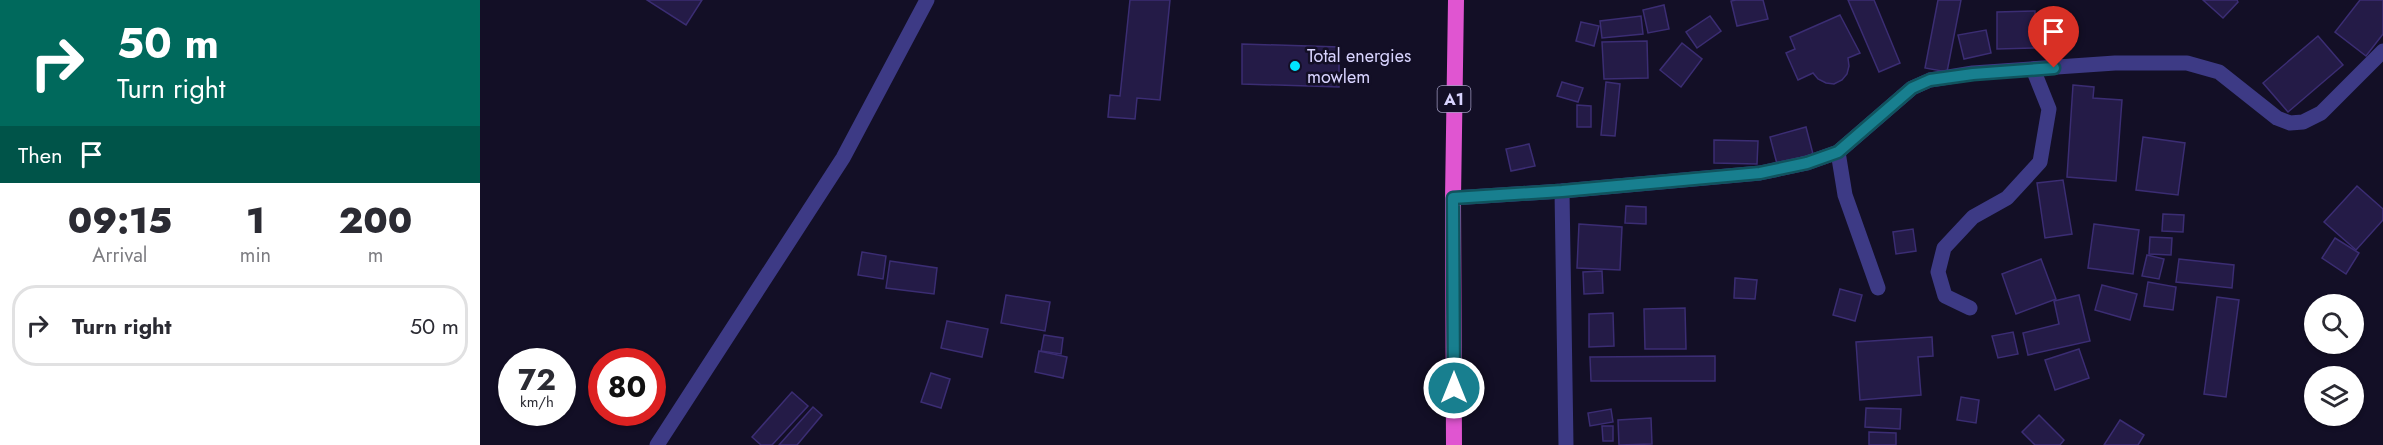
<!DOCTYPE html>
<style>
:root{--surface:#fff;--page:#f7f7f7;--text:#2b2b33;--muted:#7c7c81;--line:#e1e1e2}
body{margin:0;font-family:Jost,sans-serif;background:var(--page);color:var(--text);height:100vh;display:flex;flex-direction:column;font-size:22px;white-space:nowrap}
*{box-sizing:border-box;margin:0}
p{font-size:20px;color:var(--muted)}
.icon{flex:none;width:33px;height:33px;fill:none;stroke:currentColor;stroke-width:2;stroke-linecap:round;stroke-linejoin:round}
.map{position:relative;flex:1;overflow:hidden}
.drawer{display:flex;flex-direction:column;background:var(--surface);width:480px}
.drawer>*{flex:none}
.top-card{background:#00695c;color:#fff;overflow:hidden}
.fabs{position:absolute;left:1824px;top:294px;display:grid;gap:12px}
.fabs a{display:grid;place-items:center;width:60px;height:60px;border-radius:50%;background:var(--surface);box-shadow:0 2px 4px #0004;font-size:30px}
.speed{position:absolute;left:18px;top:348px;display:flex;gap:12px;font-size:30px;font-weight:700;text-align:center}
.speed>*{display:grid;place-content:center;width:78px;height:78px;border-radius:50%;background:var(--surface);box-shadow:0 2px 4px #0004;line-height:1}
.speed small{font-size:15px;font-weight:400}
.speed .limit{border:9px solid #d22;background:#fff;color:#111}
.pin{position:absolute;display:grid;place-items:center;width:51px;height:51px;color:#fff;margin:-62px -26px;border-radius:50% 50% 50% 0;rotate:-45deg;box-shadow:0 0 6px #0007}
.pin .icon{rotate:45deg}
.me{position:absolute;width:66px;margin:-33px;rotate:0deg;stroke-linejoin:round;filter:drop-shadow(0 0 4px #0008)}
.turn{display:flex;align-items:center;gap:21px;height:126px;padding:0 18px;font-size:27px}
.turn .icon{width:78px;height:78px;stroke-width:2.5}
.turn b{display:block;font-size:42px;line-height:51px}
.then{display:flex;align-items:center;height:57px;padding:0 18px;background:#0003;gap:12px;font-size:22px}
.eta{display:flex;justify-content:space-evenly;align-items:center;height:102px;text-align:center}
.eta b{font-size:36px;font-weight:800;line-height:42px}
ul{padding:0;list-style:none}
li{display:flex;align-items:center;gap:18px;height:81px;margin:0 12px 9px;padding:0 6px;border:3px solid var(--line);border-radius:24px}
li div{flex:1}
li b{display:block;font-size:22px}
li em{font-style:normal}
main{display:flex;flex:1;min-height:0}
.map>svg:first-child{display:block}
</style>
<main>
<section class="drawer">
<div class="top-card">
<div class="turn"><svg class="icon" aria-label="right" viewBox="0 0 24 24"><path d="M7 20v-9h11M14 6l5 5-5 5"/></svg><div><b>50 m</b>Turn right</div></div>
<div class="then">Then<svg class="icon" aria-label="arrive" viewBox="0 0 24 24"><path d="M6 21V4h12l-3 4 3 4H6"/></svg></div>
</div>
<div class="eta">
<div><b>09:15</b><p>Arrival</p></div>
<div><b>1</b><p>min</p></div>
<div><b>200</b><p>m</p></div>
</div>
<ul>
<li><svg class="icon" aria-label="right" viewBox="0 0 24 24"><path d="M7 20v-9h11M14 6l5 5-5 5"/></svg><div><b>Turn right</b></div><em>50 m</em></li>
</ul>
</section>
<div class="map">
<svg width="1903" height="445" viewBox="0 0 1903 445">
<rect width="100%" height="100%" fill="#130f26"/>
<g fill="#241b47" stroke="#3b2d73" stroke-width="1.5">
<polygon points="167,0 222,0 206,25"/>
<polygon points="650,0 690,0 680,100 657,98 655,119 628,117 630,95 640,96"/>
<polygon points="1256,0 1283,0 1288,19 1257,26 1251,1"/>
<polygon points="1368,0 1394,0 1420,63 1399,72"/>
<polygon points="1458,0 1481,0 1467,72 1445,68"/>
<polygon points="1723,0 1757,0 1758,2 1743,18"/>
<polygon points="1880,0 1903,0 1903,34 1886,56 1855,32"/>
<polygon points="1184,5 1189,29 1168,33 1163,10"/>
<polygon points="1555,11 1555,48 1517,49 1517,12"/>
<polygon points="1360,15 1380,53 1368,58 1369,66 1367,74 1362,80 1354,84 1346,83 1338,79 1333,73 1318,80 1306,53 1315,49 1310,37"/>
<polygon points="1161,16 1163,34 1122,38 1120,21"/>
<polygon points="1230,16 1241,31 1217,48 1206,32"/>
<polygon points="1101,22 1119,26 1114,46 1096,41"/>
<polygon points="1506,30 1511,53 1484,59 1478,35"/>
<polygon points="1838,36 1863,65 1808,112 1783,83"/>
<polygon points="1167,41 1168,78 1124,79 1122,42"/>
<polygon points="1202,43 1222,59 1201,87 1180,70"/>
<polygon points="762,44 859,47 859,87 762,84"/>
<polygon points="1082,82 1103,88 1098,102 1077,96"/>
<polygon points="1126,82 1140,84 1135,136 1121,135"/>
<polygon points="1593,85 1614,87 1613,98 1642,100 1636,181 1587,177"/>
<polygon points="1097,105 1111,106 1111,127 1097,127"/>
<polygon points="1326,127 1333,154 1297,164 1290,137"/>
<polygon points="1663,137 1705,143 1698,195 1656,190"/>
<polygon points="1234,140 1278,141 1277,164 1234,163"/>
<polygon points="1049,144 1055,166 1031,171 1026,149"/>
<polygon points="1583,180 1592,234 1565,238 1557,183"/>
<polygon points="1877,186 1903,209 1903,220 1876,250 1844,222"/>
<polygon points="1146,206 1166,207 1166,224 1145,223"/>
<polygon points="1683,214 1704,215 1703,232 1682,231"/>
<polygon points="1099,224 1142,227 1140,270 1097,268"/>
<polygon points="1614,224 1659,230 1653,274 1608,268"/>
<polygon points="1433,229 1436,251 1416,254 1413,232"/>
<polygon points="1670,237 1692,238 1691,255 1669,254"/>
<polygon points="1855,238 1879,253 1866,274 1842,258"/>
<polygon points="382,252 406,256 403,279 378,275"/>
<polygon points="1667,255 1684,259 1679,279 1662,276"/>
<polygon points="1561,259 1576,299 1536,314 1522,274"/>
<polygon points="1699,259 1754,265 1752,288 1696,282"/>
<polygon points="410,261 457,268 454,294 406,288"/>
<polygon points="1122,271 1123,293 1104,294 1103,272"/>
<polygon points="1255,278 1277,280 1275,299 1254,298"/>
<polygon points="1668,282 1696,287 1693,310 1664,306"/>
<polygon points="1622,285 1657,294 1650,320 1615,310"/>
<polygon points="1360,289 1382,295 1375,321 1353,315"/>
<polygon points="526,295 570,302 565,331 521,323"/>
<polygon points="1599,295 1610,341 1548,355 1543,333 1579,324 1574,301"/>
<polygon points="1737,297 1759,300 1746,397 1724,394"/>
<polygon points="1205,308 1206,349 1165,349 1164,309"/>
<polygon points="1133,313 1134,346 1109,347 1109,314"/>
<polygon points="467,321 508,329 502,357 461,348"/>
<polygon points="1533,332 1538,354 1518,358 1512,336"/>
<polygon points="564,335 583,338 581,354 561,351"/>
<polygon points="1452,337 1453,356 1438,357 1441,395 1380,400 1376,342"/>
<polygon points="1599,349 1609,378 1575,390 1565,360"/>
<polygon points="559,351 587,357 583,378 555,372"/>
<polygon points="1235,356 1235,381 1111,381 1110,357"/>
<polygon points="451,373 470,379 461,408 441,402"/>
<polygon points="312,392 328,406 292,445 281,445 272,437"/>
<polygon points="1481,397 1499,400 1496,423 1477,420"/>
<polygon points="333,407 342,415 317,445 299,445"/>
<polygon points="1386,408 1421,409 1420,429 1385,427"/>
<polygon points="1131,409 1133,422 1110,426 1108,413"/>
<polygon points="1559,415 1584,440 1580,445 1555,445 1542,432"/>
<polygon points="1171,418 1172,444 1139,445 1138,420"/>
<polygon points="1640,420 1664,435 1658,445 1624,445"/>
<polygon points="1122,426 1133,426 1133,441 1123,441"/>
<polygon points="1389,432 1416,433 1416,445 1389,445"/>
</g>
<g fill="none" stroke-linecap="round" stroke-linejoin="round">
<g stroke="#3d3a85" stroke-width="15">
<polyline points="1358,152 1365,195 1398,288"/>
<polyline points="1490,308 1465,296 1458,272 1464,248 1493,217 1527,198 1560,162 1569,109 1553,69"/>
</g>
<g stroke="#3d3a85" stroke-width="15">
<polyline points="1082,191 1086,445"/>
<polyline points="973,198 1082,191 1280,173 1327,163 1358,152 1432,88 1450,80 1493,73 1635,63 1707,63 1739,72 1797,118 1810,123 1823,122 1841,113 1903,51"/>
<polyline points="177,445 363,158 447,0"/>
</g>
<polyline stroke="#e055d1" stroke-width="16" points="974,445 973,198 976,0"/>
</g>
<g fill="none" stroke-linecap="round" stroke-linejoin="round">
<defs>
<polyline id="route" points="974,388 973,198 1082,191 1280,173 1327,163 1358,152 1432,88 1450,80 1493,74 1574,68"/>
</defs>
<use href="#route" stroke="#10535d" stroke-width="15"/>
<use href="#route" stroke="#187f8f" stroke-width="10"/>
</g>
<circle fill="#00e5ff" stroke="#130f26" stroke-width="2" cx="815" cy="66" r="6"/>
<g text-anchor="middle" dominant-baseline="central" stroke-width="5" stroke-linejoin="round" paint-order="stroke">
<rect fill="#130f26" stroke="#9e99be" stroke-width="1.5" x="957.5" y="86" width="33" height="26" rx="4.5"/>
<g font-size="16" font-weight="bold" fill="#d9d4ff">
<text x="974" y="99">A1</text>
</g>
<g font-size="18" fill="#d9d4ff" stroke="#130f26" text-anchor="start">
<text x="827" y="56">Total energies<tspan x="827" dy="21">mowlem</tspan></text>
</g>
</g>
</svg>
<div class="fabs">
<a><svg class="icon" aria-label="search" viewBox="0 0 24 24"><circle cx="10" cy="10" r="6"/><path d="M15 15l6 6"/></svg></a>
<a><svg class="icon" aria-label="layers" viewBox="0 0 24 24"><path d="M12 4l9 5-9 5-9-5zM3 14l9 5 9-5"/></svg></a>
</div>
<div class="speed"><div>72<small>km/h</small></div><div class="limit">80</div></div>
<div class="pin" style="left:1574px;top:68px;background:#d93025"><svg class="icon" aria-label="arrive" viewBox="0 0 24 24"><path d="M6 21V4h12l-3 4 3 4H6"/></svg></div>
<svg class="me" style="left:974px;top:388px" viewBox="-20 -20 40 40"><circle r="17" fill="#187f8f" stroke="#fff" stroke-width="3"/><path d="M0-11L8 9 0 5-8 9z" fill="#fff"/></svg>
</div>
</main>
